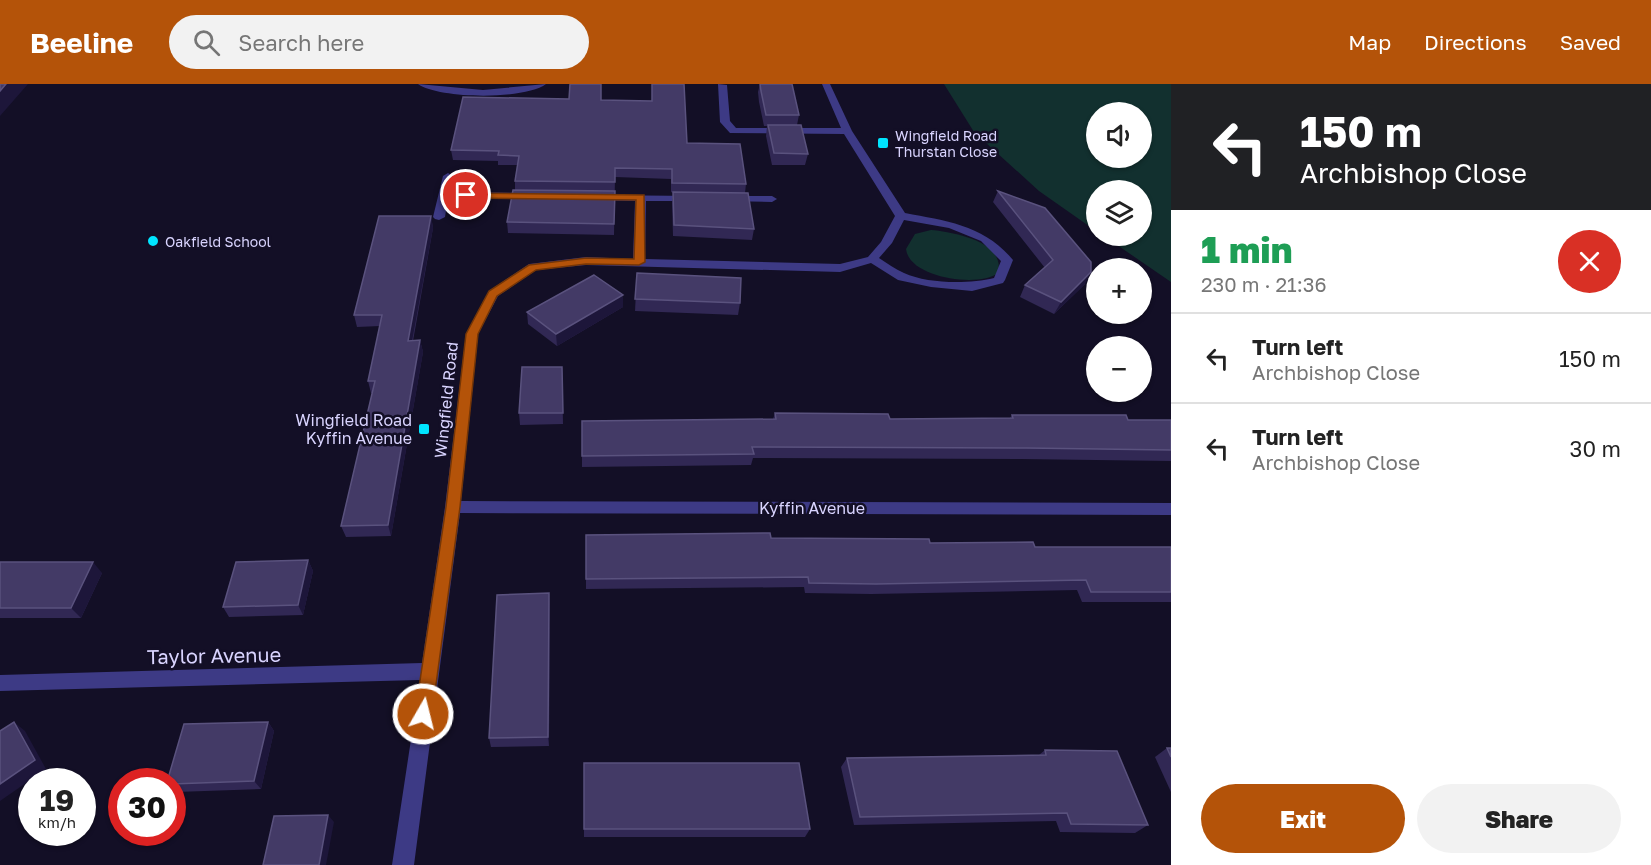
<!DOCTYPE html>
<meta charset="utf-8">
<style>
:root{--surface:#fff;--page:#f2f2f2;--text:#222;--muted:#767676;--line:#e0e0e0;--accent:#b45309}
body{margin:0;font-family:"Golos Text",sans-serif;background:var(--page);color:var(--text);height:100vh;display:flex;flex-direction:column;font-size:22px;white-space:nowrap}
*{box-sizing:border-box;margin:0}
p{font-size:20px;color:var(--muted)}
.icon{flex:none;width:33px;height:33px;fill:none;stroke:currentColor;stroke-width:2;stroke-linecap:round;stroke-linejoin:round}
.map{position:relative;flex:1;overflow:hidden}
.sheet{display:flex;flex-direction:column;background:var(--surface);width:480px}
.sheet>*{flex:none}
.top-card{background:#202124;color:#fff;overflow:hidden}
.fabs{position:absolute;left:1086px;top:18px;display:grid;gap:12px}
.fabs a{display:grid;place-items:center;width:66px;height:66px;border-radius:50%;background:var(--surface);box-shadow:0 2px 4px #0004;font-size:30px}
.speed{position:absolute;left:18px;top:684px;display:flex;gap:12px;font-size:30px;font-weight:700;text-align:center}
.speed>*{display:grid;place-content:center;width:78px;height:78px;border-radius:50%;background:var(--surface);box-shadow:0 2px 4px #0004;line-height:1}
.speed small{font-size:15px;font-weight:400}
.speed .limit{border:9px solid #d22;background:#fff;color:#111}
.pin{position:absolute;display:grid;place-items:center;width:51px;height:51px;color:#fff;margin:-26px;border:3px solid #fff;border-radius:50%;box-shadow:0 2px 6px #0007}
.me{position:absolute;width:66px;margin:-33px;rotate:8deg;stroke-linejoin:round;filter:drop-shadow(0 0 4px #0008)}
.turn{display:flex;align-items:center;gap:21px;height:126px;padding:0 30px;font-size:27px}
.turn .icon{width:78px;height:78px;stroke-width:2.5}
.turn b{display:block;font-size:42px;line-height:51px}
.round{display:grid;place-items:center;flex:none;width:63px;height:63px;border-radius:32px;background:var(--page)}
.overview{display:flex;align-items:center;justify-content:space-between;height:102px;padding:0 30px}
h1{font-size:36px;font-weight:800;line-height:45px;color:#1e9e55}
.button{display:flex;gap:12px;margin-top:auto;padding:12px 30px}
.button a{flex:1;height:69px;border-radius:36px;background:var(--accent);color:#fff;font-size:24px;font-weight:800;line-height:69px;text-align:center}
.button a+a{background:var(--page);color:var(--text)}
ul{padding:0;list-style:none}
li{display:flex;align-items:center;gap:18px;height:90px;padding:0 30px;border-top:2px solid var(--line)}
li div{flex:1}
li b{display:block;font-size:22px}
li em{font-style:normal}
header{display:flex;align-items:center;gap:36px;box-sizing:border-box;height:84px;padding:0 30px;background:var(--accent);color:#fff}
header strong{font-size:28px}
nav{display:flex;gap:33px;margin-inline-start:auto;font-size:21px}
.search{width:420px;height:54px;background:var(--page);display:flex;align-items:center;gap:15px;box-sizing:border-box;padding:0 21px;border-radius:33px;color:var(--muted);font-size:22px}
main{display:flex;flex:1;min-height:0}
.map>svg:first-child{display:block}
</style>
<header>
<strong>Beeline</strong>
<div class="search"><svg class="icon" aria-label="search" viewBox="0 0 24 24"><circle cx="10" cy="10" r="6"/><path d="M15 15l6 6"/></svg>Search here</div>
<nav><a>Map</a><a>Directions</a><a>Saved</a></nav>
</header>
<main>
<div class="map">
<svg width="1171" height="781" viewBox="0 0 1171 781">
<rect width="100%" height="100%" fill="#130f26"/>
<g fill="#12302f" fill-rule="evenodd">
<path d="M944,0h227v198l-67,-46h38v-46h-46v41l-57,-40 -65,-59zM1096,28h46v46h-46z"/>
<path d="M931,146c23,2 75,12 67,43 -19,15 -89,5 -92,-24l9,-15z"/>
</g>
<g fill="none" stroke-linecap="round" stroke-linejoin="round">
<g fill="#3d3a85" fill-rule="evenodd">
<path d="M418,0l65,6 63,-6c-21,16 -107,15 -128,0z"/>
<path d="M718,0l9,1 3,36 6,7h105l-19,-44h8l22,47 53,82c42,8 79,12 108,47l-8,20 -2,3 -31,8 -41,-4 -33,-7 -27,-17 -31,9 -254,-7 -50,5 -38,26 -20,38 -17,167 710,2v12l-711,-2 -46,352h-22l28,-185 -420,11v-16l422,-12 23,-156 21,-173 23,-43 40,-27 57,-7 47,2 2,-58 -41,-1 -4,-1v-4l107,1 1,2 -5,3h-47l-1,58 195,5 28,-7 13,-15 14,-26 -51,-82 -114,-1 -10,-11zM904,136l45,8 32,13 20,20 -7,17c-25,6 -66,6 -90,-5 -9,-4 -17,-10 -25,-15l13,-15z"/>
<polygon points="448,89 453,92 450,108 531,109 536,112 531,115 448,114 445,133 439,136 435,135 433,133 443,92"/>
<polygon points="729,112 772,112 777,115 772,118 725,117 725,113"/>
</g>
</g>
<g fill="#312854">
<polygon points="760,0 792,0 799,31 797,41 808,70 805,81 772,81 766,52 767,42 764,42 759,18 758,8"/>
<polygon points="687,59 746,100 745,109 754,145 752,156 673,152 672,119 673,109 671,108 671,95 615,93 614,151 508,149 507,138 515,106 515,97 517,81 498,81 498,77 453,76 451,66"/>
<polygon points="998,107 1085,200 1054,230 1020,213 1025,201 1045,184 993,118"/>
<polygon points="431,132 433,144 413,257 420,256 423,268 391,452 346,453 341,442 372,309 371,309 368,297 380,242 357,243 354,231"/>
<polygon points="637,189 740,219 738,231 635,227"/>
<polygon points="623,223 557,262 528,240 527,228"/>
<polygon points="562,283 563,340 520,341 519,329"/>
<polygon points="775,329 890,335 1010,334 1012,331 1128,336 1171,336 1171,377 1020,375 753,374 751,381 582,383 582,337 773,335"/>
<polygon points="586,451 771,454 1035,463 1171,463 1171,518 1082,518 1077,506 871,510 805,509 804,503 586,505"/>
<polygon points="308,476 313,487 303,531 229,533 223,523"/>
<polygon points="0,478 102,489 81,534 0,534"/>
<polygon points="550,520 549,662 491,663 489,654"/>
<polygon points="268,638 274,647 261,705 176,708 172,705 172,700"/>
<polygon points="1167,664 1171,664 1171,708 1155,673"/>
<polygon points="1045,666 1148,741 1135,749 1060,748 1056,737 854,741 841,683 847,674 1039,671"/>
<polygon points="584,679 810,745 805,753 584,753"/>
</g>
<g fill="#1d163a">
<polygon points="6,0 28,0 0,32 0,7"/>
<polygon points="431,132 433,144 410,268 408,257"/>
<polygon points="1091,188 1085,200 1054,230 1061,218"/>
<polygon points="623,211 623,223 557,262 556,250"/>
<polygon points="420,256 423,268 391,452 388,441"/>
<polygon points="308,476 313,487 303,531 298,521"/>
<polygon points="93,478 102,489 81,534 71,524"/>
<polygon points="549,509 550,520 549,662 548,653"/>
<polygon points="14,638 25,647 46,685 0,717 0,700"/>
<polygon points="268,638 274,647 261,705 254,697"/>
<polygon points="328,731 334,738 326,781 319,781"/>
</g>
<g fill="#433a66" stroke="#5a527e" stroke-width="1.5">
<polygon points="0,0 6,0 0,7"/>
<polygon points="570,0 601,0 601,16 652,17 652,0 684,0 687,59 740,60 746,100 672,99 672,85 615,84 615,98 515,97 519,72 498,71 499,67 451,66 463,13 569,15"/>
<polygon points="760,0 792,0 799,31 766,31 761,7"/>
<polygon points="768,41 801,41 808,70 774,69"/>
<polygon points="513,106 615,107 614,140 507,138"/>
<polygon points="998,107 1045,124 1091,178 1091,188 1061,218 1025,201 1053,176"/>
<polygon points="673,108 748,109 754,145 674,141"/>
<polygon points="379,132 431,132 408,257 420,256 388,441 341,442 375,297 368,297 382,231 354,231"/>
<polygon points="637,189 741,194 740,219 635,215"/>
<polygon points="594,191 623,211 556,250 527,228"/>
<polygon points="522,283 562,283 563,329 519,329"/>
<polygon points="775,329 888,330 890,335 1013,334 1012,331 1126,331 1128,336 1171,336 1171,366 1026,364 752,363 754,370 582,372 582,337 776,335"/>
<polygon points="770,449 771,454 929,455 930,459 1033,458 1035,463 1171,463 1171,508 1091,508 1086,496 876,500 809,499 808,493 586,495 586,451"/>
<polygon points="308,476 298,521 223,523 236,478"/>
<polygon points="0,478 93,478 71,524 0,524"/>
<polygon points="549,509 548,653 489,654 497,511"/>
<polygon points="14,638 35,676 0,700 0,647"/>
<polygon points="268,638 254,697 172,700 172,698 167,698 184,640"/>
<polygon points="1167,664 1171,664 1171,673"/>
<polygon points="1045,666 1117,667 1148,741 1071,740 1067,729 860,733 847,674 1046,671"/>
<polygon points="584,679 799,679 810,745 584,745"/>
<polygon points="328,731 319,781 263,781 274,732"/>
</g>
<polygon fill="#b45309" stroke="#753606" stroke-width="1.5" points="463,109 644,111 645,178 639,181 586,180 536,186 497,212 478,250 460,423 432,630 429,636 423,639 417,636 415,630 446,423 466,250 489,207 529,181 586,174 634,175 636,116 466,114 461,111"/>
<g fill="#00e5ff" stroke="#130f26" stroke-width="2">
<rect x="877" y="53" width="12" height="12" rx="3"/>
<circle cx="153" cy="157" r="6"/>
<rect x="418" y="339" width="12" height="12" rx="3"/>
</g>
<g text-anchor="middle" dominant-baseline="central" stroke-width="5" stroke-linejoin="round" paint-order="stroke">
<g font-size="14" fill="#d9d4ff" stroke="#130f26" text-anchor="start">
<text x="895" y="51">Wingfield Road<tspan x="895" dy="16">Thurstan Close</tspan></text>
<text x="165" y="157">Oakfield School</text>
</g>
<g font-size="16" fill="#d9d4ff" stroke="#130f26">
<text transform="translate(446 316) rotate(-84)">Wingfield Road</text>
<text x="812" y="424">Kyffin Avenue</text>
</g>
<g font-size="16" fill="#d9d4ff" stroke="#130f26" text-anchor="end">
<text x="412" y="336">Wingfield Road<tspan x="412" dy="18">Kyffin Avenue</tspan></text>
</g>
<g font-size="20" fill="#d9d4ff" stroke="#130f26">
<text transform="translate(214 571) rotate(-1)">Taylor Avenue</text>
</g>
</g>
</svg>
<div class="fabs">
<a><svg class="icon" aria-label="sound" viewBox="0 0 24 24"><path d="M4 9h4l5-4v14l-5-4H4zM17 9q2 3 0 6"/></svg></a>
<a><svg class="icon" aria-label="layers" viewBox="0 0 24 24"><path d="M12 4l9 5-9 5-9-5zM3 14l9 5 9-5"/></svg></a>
<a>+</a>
<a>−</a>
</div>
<div class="speed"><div>19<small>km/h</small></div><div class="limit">30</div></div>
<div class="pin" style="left:466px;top:111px;background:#d93025"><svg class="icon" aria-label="arrive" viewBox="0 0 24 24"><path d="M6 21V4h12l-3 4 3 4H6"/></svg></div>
<svg class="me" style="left:423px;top:630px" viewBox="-20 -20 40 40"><circle r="17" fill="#b45309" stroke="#fff" stroke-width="3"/><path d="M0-11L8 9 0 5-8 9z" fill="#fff"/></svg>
</div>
<section class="sheet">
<div class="top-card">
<div class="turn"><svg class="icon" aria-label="left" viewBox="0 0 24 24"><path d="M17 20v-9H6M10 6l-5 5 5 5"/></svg><div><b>150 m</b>Archbishop Close</div></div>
</div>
<div class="overview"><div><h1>1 min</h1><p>230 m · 21:36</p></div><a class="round" style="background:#d93025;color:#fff"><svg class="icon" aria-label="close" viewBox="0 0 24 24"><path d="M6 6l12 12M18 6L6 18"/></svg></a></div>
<ul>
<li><svg class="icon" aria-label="left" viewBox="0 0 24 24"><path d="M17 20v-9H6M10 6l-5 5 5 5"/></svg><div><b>Turn left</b><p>Archbishop Close</p></div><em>150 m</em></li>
<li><svg class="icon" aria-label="left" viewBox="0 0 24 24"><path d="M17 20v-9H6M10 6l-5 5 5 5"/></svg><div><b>Turn left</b><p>Archbishop Close</p></div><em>30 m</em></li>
</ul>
<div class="button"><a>Exit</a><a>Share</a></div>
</section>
</main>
